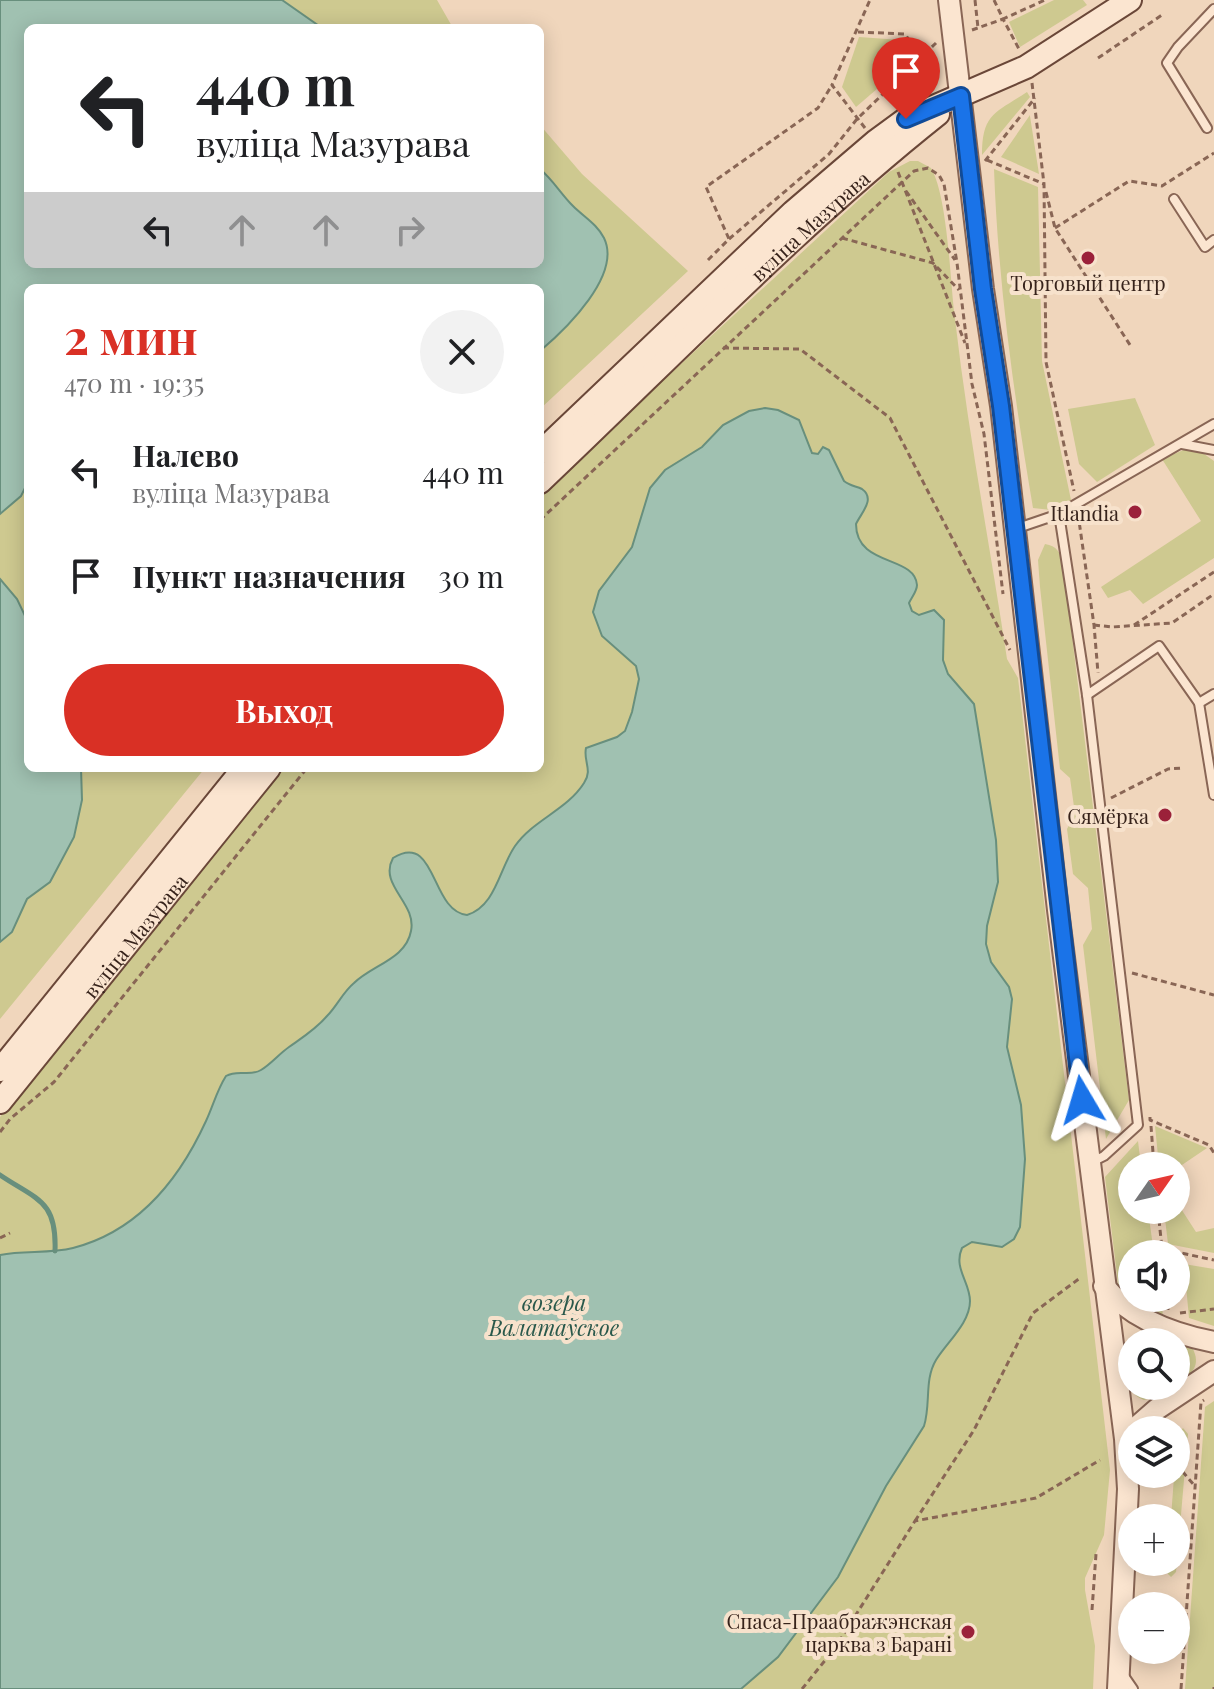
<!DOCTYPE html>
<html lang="ru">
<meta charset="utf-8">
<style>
:root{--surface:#fff;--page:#f2f2f2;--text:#202124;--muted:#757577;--accent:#d93025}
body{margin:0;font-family:"Playfair Display",serif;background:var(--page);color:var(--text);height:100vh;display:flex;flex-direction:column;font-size:30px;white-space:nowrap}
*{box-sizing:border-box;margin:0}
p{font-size:26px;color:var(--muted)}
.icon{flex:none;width:44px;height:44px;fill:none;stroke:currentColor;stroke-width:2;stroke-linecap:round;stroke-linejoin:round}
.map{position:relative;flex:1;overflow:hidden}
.drawer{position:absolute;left:24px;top:284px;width:520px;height:488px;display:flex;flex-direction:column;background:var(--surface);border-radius:12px;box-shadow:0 4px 20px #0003}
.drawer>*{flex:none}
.banner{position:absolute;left:24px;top:24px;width:520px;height:244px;border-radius:12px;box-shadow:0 4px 20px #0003;background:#fff;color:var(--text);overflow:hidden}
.needle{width:52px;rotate:56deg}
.buttons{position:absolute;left:1118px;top:1152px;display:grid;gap:16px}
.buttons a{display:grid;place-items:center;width:72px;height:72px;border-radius:50%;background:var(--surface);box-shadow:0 4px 20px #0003;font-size:40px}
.pin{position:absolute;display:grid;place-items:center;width:68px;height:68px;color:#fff;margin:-82px -34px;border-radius:50% 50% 50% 0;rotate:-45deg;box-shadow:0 0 8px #0007}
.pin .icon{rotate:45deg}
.me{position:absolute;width:88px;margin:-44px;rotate:353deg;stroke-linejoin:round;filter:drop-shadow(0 0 6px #0008)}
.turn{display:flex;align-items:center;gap:28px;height:168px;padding:0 40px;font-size:36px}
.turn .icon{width:104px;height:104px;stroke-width:2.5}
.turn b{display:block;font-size:56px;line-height:68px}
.lanes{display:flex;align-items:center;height:76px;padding:0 40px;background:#0003;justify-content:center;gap:40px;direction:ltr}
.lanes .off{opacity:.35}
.round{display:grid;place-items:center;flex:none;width:84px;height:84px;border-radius:42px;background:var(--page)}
.headline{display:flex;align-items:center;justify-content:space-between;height:136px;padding:0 40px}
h1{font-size:48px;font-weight:700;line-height:60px;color:var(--accent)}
.primary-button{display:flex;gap:16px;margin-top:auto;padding:16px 40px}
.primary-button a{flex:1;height:92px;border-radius:48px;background:var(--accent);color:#fff;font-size:32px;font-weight:700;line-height:92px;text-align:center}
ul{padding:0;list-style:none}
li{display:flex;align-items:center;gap:24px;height:104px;padding:0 40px}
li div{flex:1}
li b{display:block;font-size:30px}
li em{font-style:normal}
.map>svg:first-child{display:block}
</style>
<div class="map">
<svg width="1214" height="1689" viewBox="0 0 1214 1689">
<rect width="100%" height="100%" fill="#f0d6bc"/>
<g fill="#cec990">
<polygon points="0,0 437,0 453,28 28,28 28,264 540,264 540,125 582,174 688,271 540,409 540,288 28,288 28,768 205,768 0,1019"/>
<polygon points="1054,0 1083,0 1087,5 1020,47 1009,22"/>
<polygon points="859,37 901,40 913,58 856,107 842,87"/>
<path d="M1027,92l3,5 -48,58c0,-42 14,-42 45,-63z"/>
<polygon points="1030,115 1030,116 1039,174 1001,157"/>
<path d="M910,161h8l13,7c17,29 19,114 24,151 13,113 35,227 52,340l11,19 92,792 -6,65 -19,43v12l10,56 -2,43h-1093v-572l279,-349h261v-274l349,-322z"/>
<path d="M994,169l44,18 4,174 29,139 -20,10 -18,-2c-19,-112 -35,-225 -39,-339z"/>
<polygon points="1135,398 1155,445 1097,482 1079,464 1068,409"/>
<polygon points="1186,449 1200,451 1214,461 1214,558 1143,604 1130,590 1108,598 1101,587 1201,521 1162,459"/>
<path d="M1045,544c12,2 15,8 18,19l66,537 -23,39 -23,-194 9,-16 -4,-41 -15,-14 -6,-45 8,-15 -5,-36 -10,-9 -20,-182 -2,-27z"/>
<polygon points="1155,1126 1207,1148 1176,1169 1176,1166 1159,1166"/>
<path d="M1138,1141l3,25h-9v44h16l6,44h-22v44h29l2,18c-22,-6 -36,-10 -45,-33l-13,-106z"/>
<polygon points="1176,1201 1196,1232 1214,1228 1214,1253 1168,1244 1164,1210 1176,1210"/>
<polygon points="1184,1264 1214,1269 1214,1326 1189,1318"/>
<path d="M1147,1332l17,2 28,13c10,19 0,27 -16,37v-42h-44v44h42l-17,10 -13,4c-22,-8 -19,-34 -21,-53l10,-11z"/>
<polygon points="1214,1401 1214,1689 1185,1689 1205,1407"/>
<polygon points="1183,1428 1188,1434 1176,1572 1171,1577 1167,1573 1167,1562 1176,1562 1176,1518 1171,1518 1177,1435"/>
</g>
<g fill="#a0c1b1" stroke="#688f7d" stroke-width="2">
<path d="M0,0h282l40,28h-294v236h512v-95c13,11 21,25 33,37 11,11 24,18 31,32 18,37 -38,91 -64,113v-63h-512v194l-7,14 -21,18z"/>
<path d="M765,408l13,2 21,10 13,33 6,1 5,-7 6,3 15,31c6,5 12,5 18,8 14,10 -1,24 -6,35 0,43 59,31 61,61 0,6 -5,12 -8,18l3,8 7,4 15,-5 10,10 -1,40 5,14 26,30 22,136 2,42 -11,44 -1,18 5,18 18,25 3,12 -5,48 14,58 4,54 -5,68 -6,12 -12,8 -30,-5 -10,6c-9,20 8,34 8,53 0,22 -23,41 -34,59 -12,20 -5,44 -12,66l-38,60 -48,91 -60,80 -37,32h-741v-434c24,-5 49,-1 73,-7 66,-17 106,-68 133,-127 7,-15 11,-31 20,-45 12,-7 24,1 35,-6 10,-6 18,-16 28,-23 14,-10 27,-18 38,-31 10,-10 16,-24 27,-33 18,-18 52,-24 57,-52 6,-28 -33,-46 -18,-73 44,-27 37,53 74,57 29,-9 32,-46 48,-69 18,-26 52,-36 69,-63 9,-13 -1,-22 2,-35l31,-11 8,-6 7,-19 7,-33 -3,-13 -34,-30 -9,-24 6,-21 33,-44 18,-59 15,-18 37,-23 21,-22 26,-14z"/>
<polygon points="0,579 17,599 28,622 28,768 81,768 82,800 74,837 50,882 27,899 12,932 0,942"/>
</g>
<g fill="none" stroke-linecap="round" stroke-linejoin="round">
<path stroke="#688f7d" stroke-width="5" d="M0,1175c37,25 57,25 55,76"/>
<defs>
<g id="service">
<polyline points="1207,128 1167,63 1178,47 1214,9"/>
<polyline points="1174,199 1205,247 1214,240"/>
<polyline points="1182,444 1214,450"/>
<polyline points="1059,514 1087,695 1138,1125 1104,1156 1092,1162"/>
<polyline points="1015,529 1059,514 1214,424"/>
<polyline points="1087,695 1159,646 1199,703 1214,795"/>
<polyline points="1199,703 1214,694"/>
<polyline points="1122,1673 1133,1689"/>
</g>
<g id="tertiary">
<polyline points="949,0 983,289 1001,406 1058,910 1125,1439 1128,1489 1118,1689"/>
<path d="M1104,1286c27,33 69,48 110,56"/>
<polyline points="1133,1430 1157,1409 1214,1371"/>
</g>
<g id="secondary">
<polyline points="540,453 793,212 876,141 906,119 1026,67 1130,0"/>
<path id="s1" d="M540,482c131,-124 257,-256 398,-368"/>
<polyline points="0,1070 244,768"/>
<path id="s2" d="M0,1102l269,-334"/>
</g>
</defs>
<use href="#service" stroke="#896655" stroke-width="12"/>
<use href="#tertiary" stroke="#896655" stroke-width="24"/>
<use href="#secondary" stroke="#6a4738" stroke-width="26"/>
<g stroke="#896655" stroke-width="3" stroke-dasharray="6 4" stroke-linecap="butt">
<polyline points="975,0 978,28"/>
<polyline points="994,0 1003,19 1045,0"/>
<polyline points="972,30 1003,19 1019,49"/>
<polyline points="858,32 905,34 921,58"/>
<polyline points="1098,58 1162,15"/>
<polyline points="1032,83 1044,184 1046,362 1074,491"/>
<polyline points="865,128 832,85 870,0"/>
<polyline points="987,160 1044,184"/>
<polyline points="985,161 1035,98"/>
<polyline points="898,172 965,343"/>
<polyline points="906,191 955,260"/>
<polyline points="1046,192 1055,228 1130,345"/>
<polyline points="1055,228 1129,181 1162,186 1214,153"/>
<polyline points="842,238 933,263 959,290"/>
<polyline points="729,239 829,154 857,119 936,43"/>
<polyline points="708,260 729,239 706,187 818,108 832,85"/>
<polyline points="723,348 800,349 890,418 1010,650"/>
<polyline points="1078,514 1094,625 1098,673"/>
<polyline points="540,520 914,171 928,168 939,175 944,184 957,263 972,384 984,434 1003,594"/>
<polyline points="1094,625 1112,627 1172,623 1214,594"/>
<polyline points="1134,625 1214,572"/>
<polyline points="1111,798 1168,769 1183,768"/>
<polyline points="1132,973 1214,995"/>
<polyline points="1150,1117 1150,1120 1209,1145 1214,1153"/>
<polyline points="1151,1126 1154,1166"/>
<polyline points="0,1132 10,1119 54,1082 307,768"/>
<polyline points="1176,1205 1181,1201"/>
<polyline points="1158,1210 1162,1249 1214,1260"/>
<polyline points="1159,1217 1168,1210"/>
<polyline points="0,1238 10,1233"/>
<polyline points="1167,1298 1168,1310"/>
<polyline points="1180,1313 1214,1309"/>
<polyline points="1179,1351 1187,1370"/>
<polyline points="1176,1464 1194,1485"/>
<polyline points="915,1521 974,1430 1033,1313 1080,1278"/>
<polyline points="1092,1610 1096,1554"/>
<polyline points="802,1689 835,1648 915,1521 1036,1498 1100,1460"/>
<polyline points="1181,1689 1201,1402 1204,1400"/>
<polyline points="1214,1689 1214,1687"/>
</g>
<use href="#service" stroke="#fbe5d0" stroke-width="8"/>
<use href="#tertiary" stroke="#fbe5d0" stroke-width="20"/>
<use href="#secondary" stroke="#fbe5d0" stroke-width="22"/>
</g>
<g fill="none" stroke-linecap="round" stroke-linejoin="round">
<defs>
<polyline id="route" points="906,119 961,96 983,289 1001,406 1082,1100"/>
</defs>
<use href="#route" stroke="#114b97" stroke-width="20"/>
<use href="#route" stroke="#1a73e8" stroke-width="14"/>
</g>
<g fill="#9b213a" stroke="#f7e2cc" stroke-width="3">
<circle cx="1088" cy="258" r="8"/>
<circle cx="1135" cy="512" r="8"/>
<circle cx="1165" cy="815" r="8"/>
<circle cx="968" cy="1632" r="8"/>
</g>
<g text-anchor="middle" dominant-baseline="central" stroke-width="8" stroke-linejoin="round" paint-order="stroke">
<g font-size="20" fill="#37231b" stroke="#f7e2cc">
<text stroke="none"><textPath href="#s1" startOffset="372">вуліца Мазурава</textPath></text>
<text stroke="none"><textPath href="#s2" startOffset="214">вуліца Мазурава</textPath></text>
</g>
<g font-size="20" fill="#37231b" stroke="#f7e2cc" text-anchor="end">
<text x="1088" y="282" text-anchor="middle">Торговый центр</text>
<text x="1119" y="512">Itlandia</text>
<text x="1149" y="815">Сямёрка</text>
<text x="952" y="1620">Спаса-Праабражэнская<tspan x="952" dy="23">царква з Барані</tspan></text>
</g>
<g font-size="22" font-style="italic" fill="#29584b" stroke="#f7e2cc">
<text x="554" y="1302">возера<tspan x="554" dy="25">Валатаўское</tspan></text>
</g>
</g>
</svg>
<div class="buttons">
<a><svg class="needle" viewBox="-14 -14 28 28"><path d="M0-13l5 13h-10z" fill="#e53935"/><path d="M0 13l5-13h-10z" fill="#757577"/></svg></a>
<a><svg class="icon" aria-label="sound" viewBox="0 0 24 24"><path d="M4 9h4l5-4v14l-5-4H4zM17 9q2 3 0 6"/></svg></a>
<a><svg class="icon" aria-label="search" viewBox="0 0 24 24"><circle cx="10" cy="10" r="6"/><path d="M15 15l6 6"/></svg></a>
<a><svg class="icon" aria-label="layers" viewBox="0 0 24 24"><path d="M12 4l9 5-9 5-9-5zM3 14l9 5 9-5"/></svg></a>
<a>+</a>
<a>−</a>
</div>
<div class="pin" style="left:906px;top:119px;background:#d93025"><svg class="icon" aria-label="arrive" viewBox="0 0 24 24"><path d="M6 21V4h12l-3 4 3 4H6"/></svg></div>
<svg class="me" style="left:1082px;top:1100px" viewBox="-20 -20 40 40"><path d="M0-17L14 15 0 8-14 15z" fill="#1a73e8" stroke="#fff" stroke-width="4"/></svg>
<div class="banner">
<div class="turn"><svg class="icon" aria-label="left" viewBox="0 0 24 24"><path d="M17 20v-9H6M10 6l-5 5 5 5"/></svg><div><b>440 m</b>вуліца Мазурава</div></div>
<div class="lanes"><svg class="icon" aria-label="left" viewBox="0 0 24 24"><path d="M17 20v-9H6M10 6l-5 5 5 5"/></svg><svg class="icon off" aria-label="ahead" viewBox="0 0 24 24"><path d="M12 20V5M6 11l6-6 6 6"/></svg><svg class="icon off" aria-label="ahead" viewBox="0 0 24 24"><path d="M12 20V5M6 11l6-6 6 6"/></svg><svg class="icon off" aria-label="right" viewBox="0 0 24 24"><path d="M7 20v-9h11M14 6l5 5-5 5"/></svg></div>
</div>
<section class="drawer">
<div class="headline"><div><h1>2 мин</h1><p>470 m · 19:35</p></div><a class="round"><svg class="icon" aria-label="close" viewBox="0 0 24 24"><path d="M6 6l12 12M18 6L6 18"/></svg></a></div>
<ul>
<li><svg class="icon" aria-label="left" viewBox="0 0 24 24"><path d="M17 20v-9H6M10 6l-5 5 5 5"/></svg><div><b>Налево</b><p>вуліца Мазурава</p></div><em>440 m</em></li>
<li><svg class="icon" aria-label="arrive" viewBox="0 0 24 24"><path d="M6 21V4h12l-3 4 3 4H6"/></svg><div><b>Пункт назначения</b></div><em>30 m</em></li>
</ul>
<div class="primary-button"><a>Выход</a></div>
</section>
</div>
